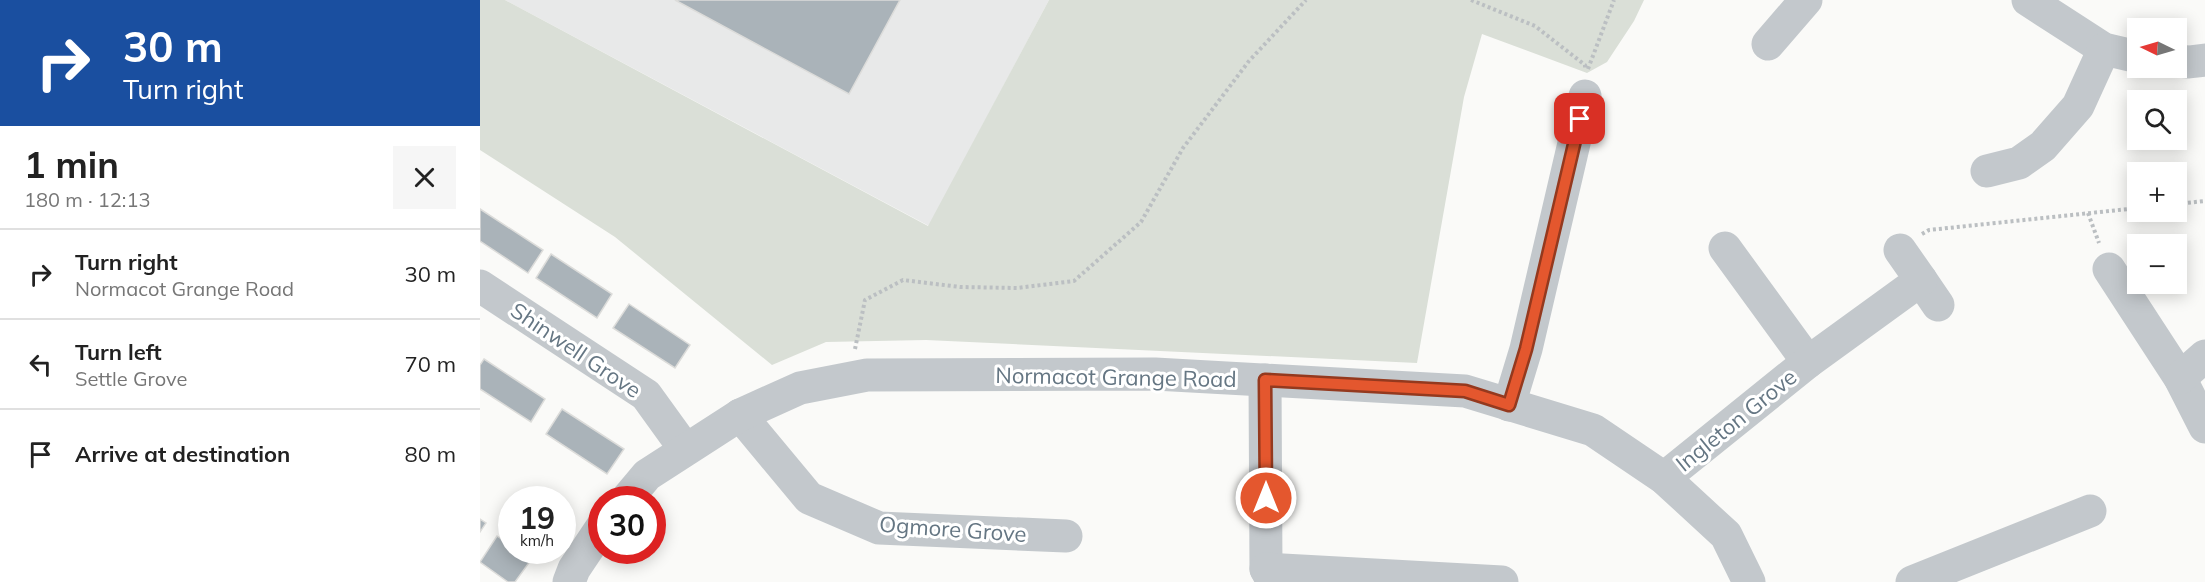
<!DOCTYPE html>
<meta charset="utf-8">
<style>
:root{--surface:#fff;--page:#f6f6f6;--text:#222;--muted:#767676;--line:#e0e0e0}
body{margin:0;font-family:Mulish,sans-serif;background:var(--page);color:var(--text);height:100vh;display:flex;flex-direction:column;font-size:22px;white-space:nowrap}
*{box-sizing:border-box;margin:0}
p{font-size:20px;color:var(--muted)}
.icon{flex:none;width:33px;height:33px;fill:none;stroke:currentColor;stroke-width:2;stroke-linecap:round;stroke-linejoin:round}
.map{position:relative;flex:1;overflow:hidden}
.sheet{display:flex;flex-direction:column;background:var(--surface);width:480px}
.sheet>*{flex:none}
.guide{background:#1a4fa0;color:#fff;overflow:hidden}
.needle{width:39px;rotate:275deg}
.controls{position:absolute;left:1647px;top:18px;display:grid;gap:12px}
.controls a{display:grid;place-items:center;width:60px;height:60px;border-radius:0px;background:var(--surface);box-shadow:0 3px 15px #0003;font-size:30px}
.speed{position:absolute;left:18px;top:486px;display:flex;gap:12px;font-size:30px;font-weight:700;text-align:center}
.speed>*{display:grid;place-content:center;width:78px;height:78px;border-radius:50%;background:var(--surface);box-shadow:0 3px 15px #0003;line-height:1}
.speed small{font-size:15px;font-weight:400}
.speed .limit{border:9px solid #d22;background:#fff;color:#111}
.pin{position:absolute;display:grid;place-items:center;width:51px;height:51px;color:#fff;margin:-26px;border-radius:12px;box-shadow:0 3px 9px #0006}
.me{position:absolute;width:66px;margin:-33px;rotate:0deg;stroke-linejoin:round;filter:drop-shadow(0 0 4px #0008)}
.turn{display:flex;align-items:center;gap:21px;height:126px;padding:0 24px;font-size:27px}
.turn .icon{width:78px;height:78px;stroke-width:2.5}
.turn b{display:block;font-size:42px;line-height:51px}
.round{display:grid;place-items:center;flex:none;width:63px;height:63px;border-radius:0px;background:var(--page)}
.summary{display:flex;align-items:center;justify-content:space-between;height:102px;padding:0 24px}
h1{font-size:36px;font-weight:700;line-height:45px}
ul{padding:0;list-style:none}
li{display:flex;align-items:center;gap:18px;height:90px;padding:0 24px;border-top:2px solid var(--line)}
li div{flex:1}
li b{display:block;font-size:22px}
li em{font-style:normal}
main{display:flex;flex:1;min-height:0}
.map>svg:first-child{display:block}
</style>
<main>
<section class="sheet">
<div class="guide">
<div class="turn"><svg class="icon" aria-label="right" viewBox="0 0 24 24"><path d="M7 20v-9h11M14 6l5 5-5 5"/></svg><div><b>30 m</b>Turn right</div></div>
</div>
<div class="summary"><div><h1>1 min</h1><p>180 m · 12:13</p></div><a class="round"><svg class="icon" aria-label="close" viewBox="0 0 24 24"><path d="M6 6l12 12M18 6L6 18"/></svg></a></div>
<ul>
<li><svg class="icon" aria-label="right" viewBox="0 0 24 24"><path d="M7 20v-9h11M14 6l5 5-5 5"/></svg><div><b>Turn right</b><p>Normacot Grange Road</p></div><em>30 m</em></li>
<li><svg class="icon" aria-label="left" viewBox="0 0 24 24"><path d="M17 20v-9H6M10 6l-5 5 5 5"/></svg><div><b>Turn left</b><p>Settle Grove</p></div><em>70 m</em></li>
<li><svg class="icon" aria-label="arrive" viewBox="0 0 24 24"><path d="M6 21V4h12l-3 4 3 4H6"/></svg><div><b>Arrive at destination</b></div><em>80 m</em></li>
</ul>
</section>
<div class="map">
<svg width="1725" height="582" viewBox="0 0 1725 582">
<rect width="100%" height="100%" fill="#fafaf8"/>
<polygon fill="#e8e9e9" points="25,0 569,0 449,226"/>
<polygon fill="#dadfd7" points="0,0 25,0 448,226 569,0 1164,0 1154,21 1127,62 1107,73 1002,34 984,97 937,363 446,340 346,342 292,365 135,237 0,150"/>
<g fill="#aab3b9" stroke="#dcdcda" stroke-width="1.5">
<polygon points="195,0 420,0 369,94"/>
<polygon points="0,209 63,250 48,273 0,241"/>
<polygon points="71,254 132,294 117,318 56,278"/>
<polygon points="149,304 210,345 195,368 133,328"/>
<polygon points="4,359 65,399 51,422 0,389 0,365"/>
<polygon points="82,409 144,449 127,474 66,434"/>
<polygon points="0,519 6,523 0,532"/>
<polygon points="17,536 32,546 32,550 38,550 51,560 35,582 28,582 0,562"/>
</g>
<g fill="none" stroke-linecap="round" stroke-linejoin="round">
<g stroke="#bbbfc2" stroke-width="4" stroke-dasharray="3 3" stroke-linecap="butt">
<polyline points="991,0 1055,26 1105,65 1105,69"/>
<polyline points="1108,69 1134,0"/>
<polyline points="1696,204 1725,201"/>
<polyline points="1608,213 1619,243"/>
<polyline points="1442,234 1449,230 1658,208"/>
<polyline points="375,349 385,300 423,280 480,287 537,288 594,281 661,222 703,148 769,61 826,0"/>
</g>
<g stroke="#c3c8cc" stroke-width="33">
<polyline points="1548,0 1624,49 1658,57"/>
<polyline points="1288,44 1326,0"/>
<polyline points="1696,61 1709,62 1725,60"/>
<polyline points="1507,171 1539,163 1563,146 1598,106 1624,49"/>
<polyline points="1245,248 1328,362"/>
<polyline points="1629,269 1700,378 1725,427"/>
<polyline points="1441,280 1458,305"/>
<polyline points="0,286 166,395 205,449"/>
<polyline points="1700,378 1725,356"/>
<polyline points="785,380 786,569 793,582"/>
<polyline points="1029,405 1046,349 1105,96"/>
<polyline points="260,415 329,498 399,528 586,536"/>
<polyline points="1184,478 1328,362 1441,280 1420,250"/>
<polyline points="146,500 167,475 260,415 320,388 387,375 675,374 985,391 1113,430 1184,478 1246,535 1269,582"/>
<polyline points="786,569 1022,582"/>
<polyline points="89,582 94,569 122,527"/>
<polyline points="1432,582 1610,511"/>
</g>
</g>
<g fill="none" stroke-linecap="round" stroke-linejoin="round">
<defs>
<polyline id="route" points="786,498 785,380 985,391 1029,405 1046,349 1100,119"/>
</defs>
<use href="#route" stroke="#94391e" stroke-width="15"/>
<use href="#route" stroke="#e4572e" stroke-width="10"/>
</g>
<g text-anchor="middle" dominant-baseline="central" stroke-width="6" stroke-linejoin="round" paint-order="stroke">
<g font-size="22" fill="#657683" stroke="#fff">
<text transform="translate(96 350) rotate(34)">Shinwell Grove</text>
<text transform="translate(636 377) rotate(1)">Normacot Grange Road</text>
<text transform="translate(1256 420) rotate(-39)">Ingleton Grove</text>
<text transform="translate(473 529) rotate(4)">Ogmore Grove</text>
</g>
</g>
</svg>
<div class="controls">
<a><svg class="needle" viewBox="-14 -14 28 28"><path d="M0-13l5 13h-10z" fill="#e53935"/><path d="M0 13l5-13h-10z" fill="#767676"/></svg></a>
<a><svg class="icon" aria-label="search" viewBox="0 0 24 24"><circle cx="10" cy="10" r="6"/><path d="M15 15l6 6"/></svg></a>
<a>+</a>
<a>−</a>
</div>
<div class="speed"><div>19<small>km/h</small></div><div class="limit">30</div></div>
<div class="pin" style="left:1100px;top:119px;background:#d93025"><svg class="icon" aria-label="arrive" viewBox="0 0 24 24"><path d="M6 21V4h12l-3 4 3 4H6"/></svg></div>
<svg class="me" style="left:786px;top:498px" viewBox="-20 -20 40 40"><circle r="17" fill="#e4572e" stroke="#fff" stroke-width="3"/><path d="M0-11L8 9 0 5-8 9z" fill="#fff"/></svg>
</div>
</main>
